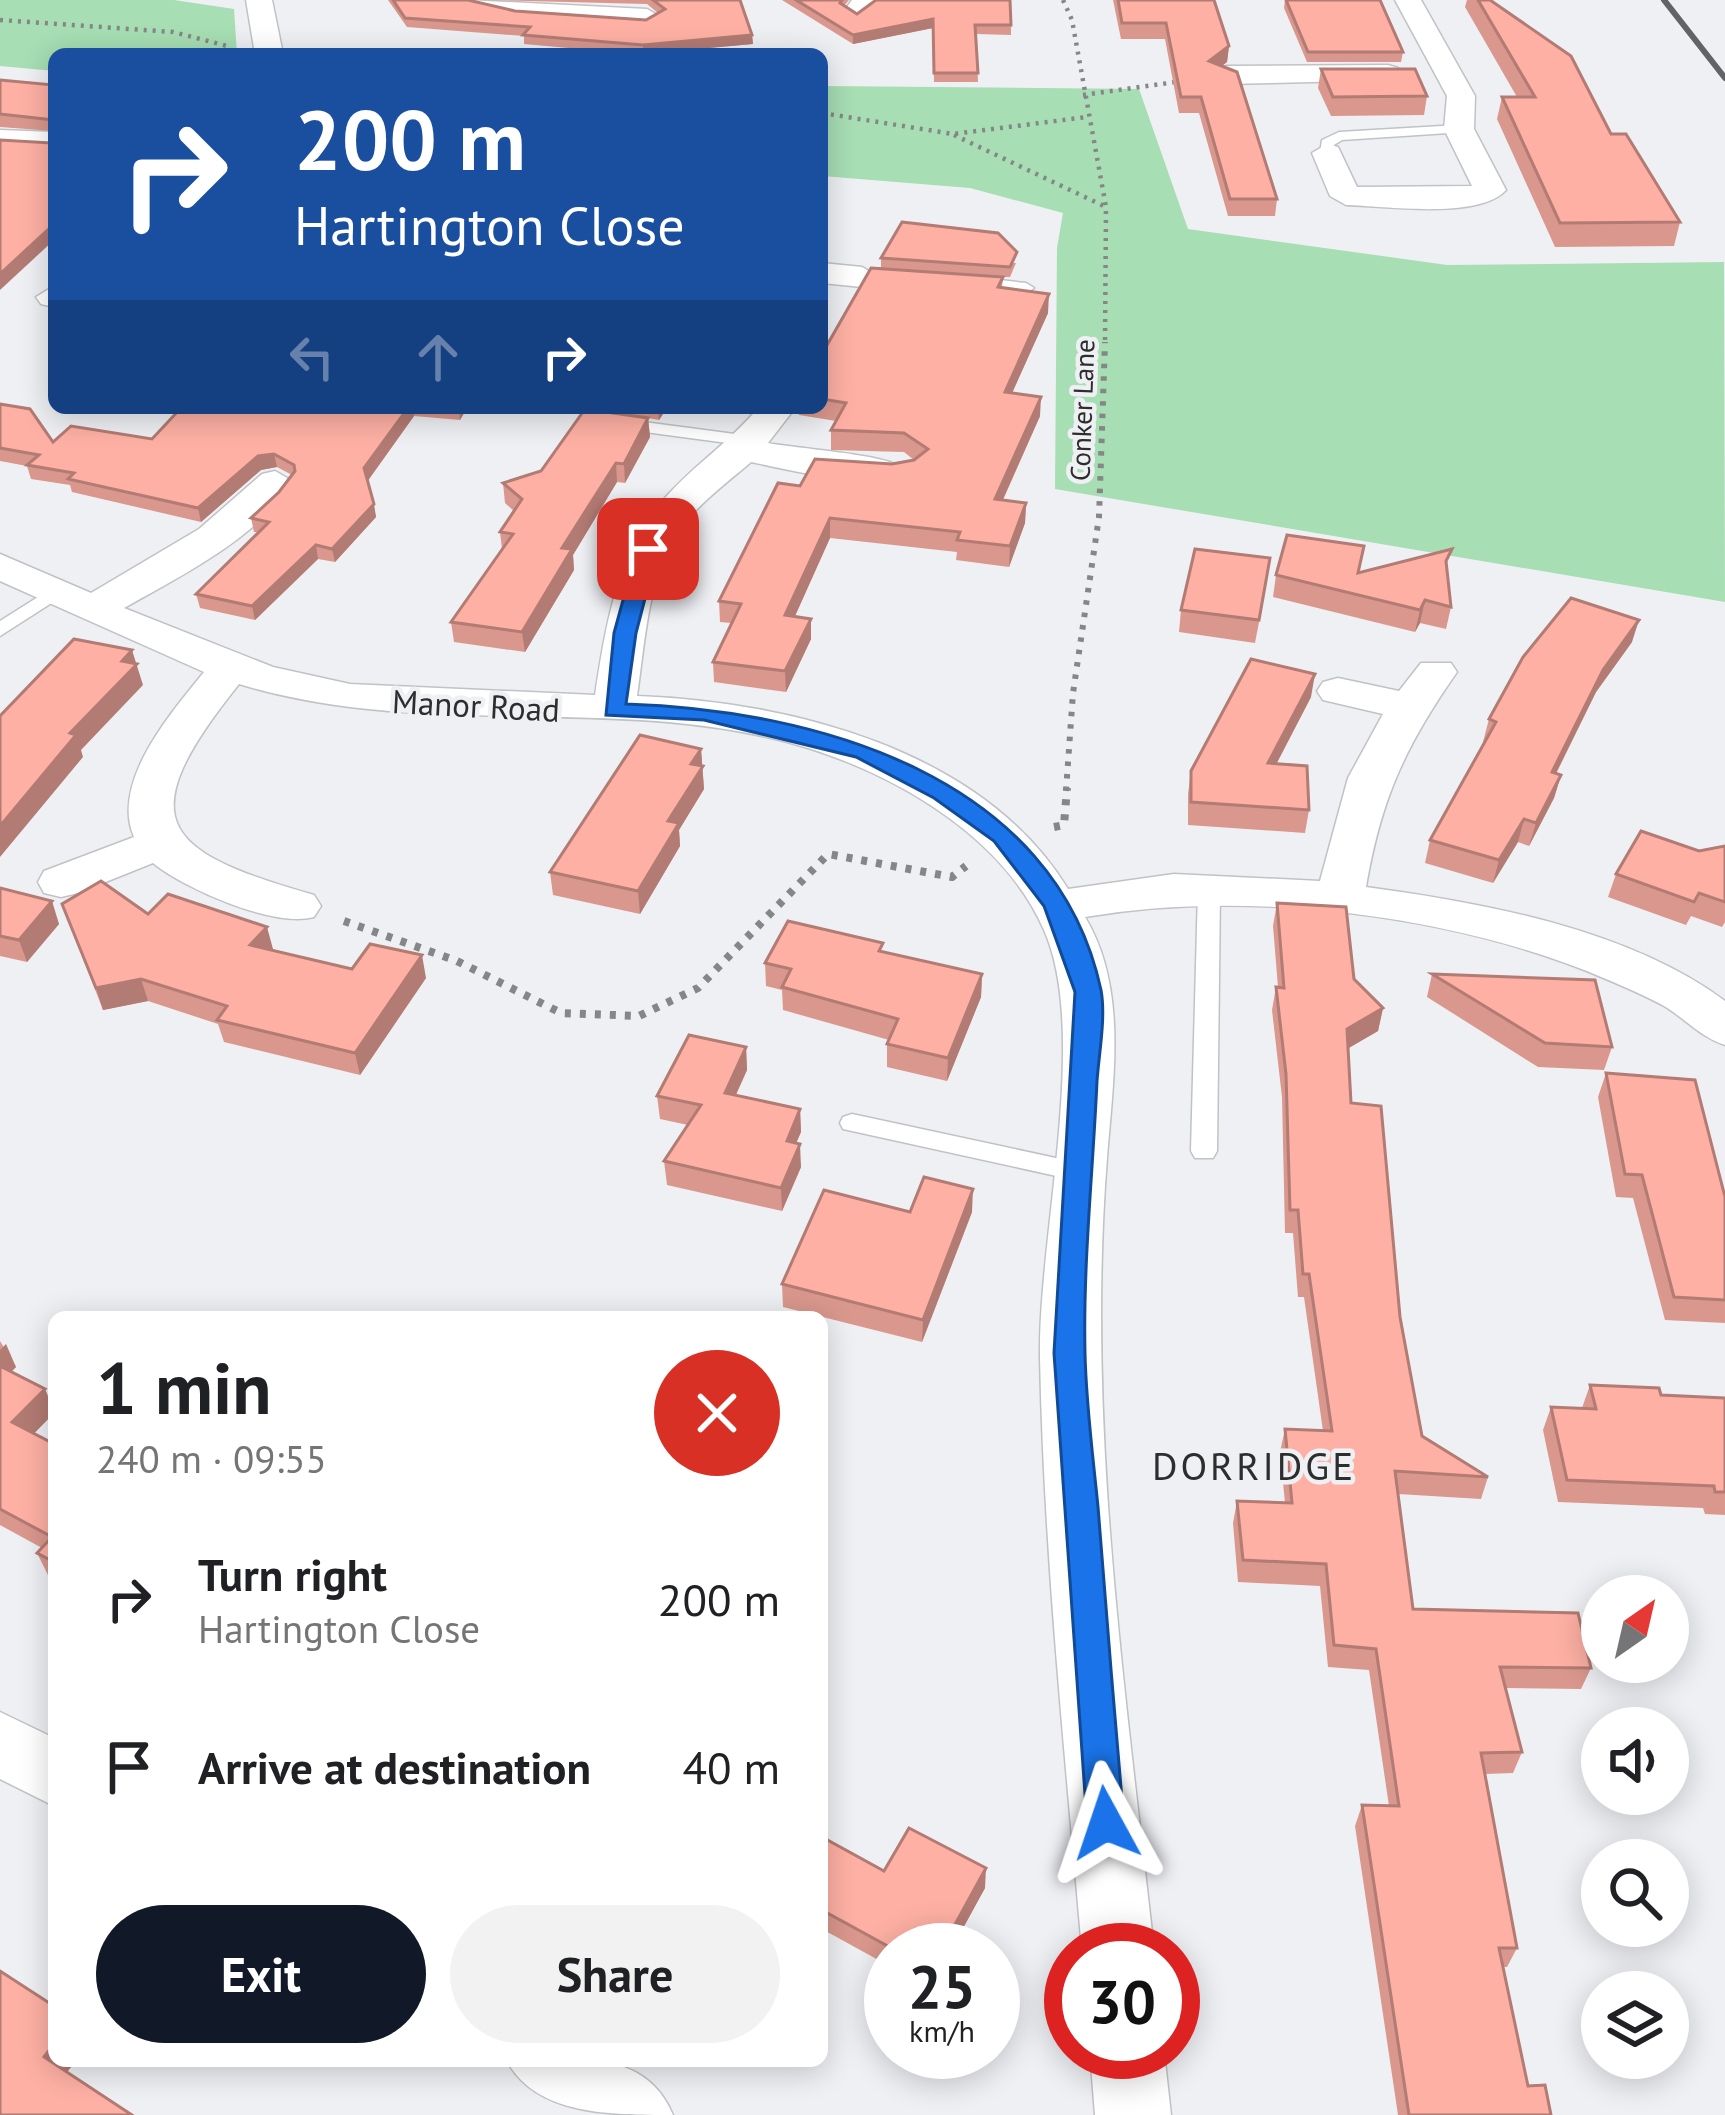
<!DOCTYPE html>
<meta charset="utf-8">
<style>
:root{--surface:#fff;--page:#f2f2f2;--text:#202124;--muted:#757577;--accent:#111827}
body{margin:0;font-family:"PT Sans",sans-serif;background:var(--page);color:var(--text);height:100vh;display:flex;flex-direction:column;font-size:45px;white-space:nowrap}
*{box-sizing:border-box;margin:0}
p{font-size:39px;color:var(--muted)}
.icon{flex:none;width:66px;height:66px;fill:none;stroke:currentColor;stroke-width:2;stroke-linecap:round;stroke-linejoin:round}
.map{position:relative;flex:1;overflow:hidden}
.details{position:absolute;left:48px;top:1311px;width:780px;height:756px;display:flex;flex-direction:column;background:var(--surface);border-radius:18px;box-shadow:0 6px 30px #0003}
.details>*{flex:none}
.guide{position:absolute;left:48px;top:48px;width:780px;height:366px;border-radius:18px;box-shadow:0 6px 30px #0003;background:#1a4fa0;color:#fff;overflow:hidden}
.needle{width:78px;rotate:34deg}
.fabs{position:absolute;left:1581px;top:1575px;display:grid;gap:24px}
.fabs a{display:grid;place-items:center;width:108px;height:108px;border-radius:50%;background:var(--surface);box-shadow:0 6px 30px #0003;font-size:60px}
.speed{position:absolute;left:864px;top:1923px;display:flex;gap:24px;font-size:60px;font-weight:700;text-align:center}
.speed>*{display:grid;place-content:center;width:156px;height:156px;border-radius:50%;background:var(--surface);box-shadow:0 6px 30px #0003;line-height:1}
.speed small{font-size:30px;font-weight:400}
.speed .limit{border:18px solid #d22;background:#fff;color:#111}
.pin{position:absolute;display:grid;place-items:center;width:102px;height:102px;color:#fff;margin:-51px;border-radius:24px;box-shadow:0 6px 18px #0006}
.me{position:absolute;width:132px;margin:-66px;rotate:355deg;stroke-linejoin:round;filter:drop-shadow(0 0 9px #0008)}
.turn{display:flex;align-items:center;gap:42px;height:252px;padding:0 48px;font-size:54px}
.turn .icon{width:156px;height:156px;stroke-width:2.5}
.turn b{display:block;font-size:84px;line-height:102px}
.lanes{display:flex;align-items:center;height:114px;padding:0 48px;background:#0003;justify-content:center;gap:60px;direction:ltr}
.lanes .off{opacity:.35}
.round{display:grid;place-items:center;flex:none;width:126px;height:126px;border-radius:63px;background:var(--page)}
.head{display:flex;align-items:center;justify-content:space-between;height:204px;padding:0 48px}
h1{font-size:72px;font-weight:600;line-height:90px}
.button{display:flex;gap:24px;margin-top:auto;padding:24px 48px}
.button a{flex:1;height:138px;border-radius:72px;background:var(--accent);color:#fff;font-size:48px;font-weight:600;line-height:138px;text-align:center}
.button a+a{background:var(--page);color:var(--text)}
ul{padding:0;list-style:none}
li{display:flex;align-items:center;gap:36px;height:168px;padding:0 48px}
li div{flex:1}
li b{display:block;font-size:45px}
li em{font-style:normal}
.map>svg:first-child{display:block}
</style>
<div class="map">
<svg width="1725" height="2115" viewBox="0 0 1725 2115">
<rect width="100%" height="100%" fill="#eff0f4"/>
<g fill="#a7deb3">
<polygon points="0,0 174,0 234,9 237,54 54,54 54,71 0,66"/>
<polygon points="822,86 1139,89 1188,229 1447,265 1724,262 1725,602 1055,489 1057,248 1063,213 970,188 822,176"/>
</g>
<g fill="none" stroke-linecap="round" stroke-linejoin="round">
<defs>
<g id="service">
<polygon points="1459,125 1466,129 1464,132 1342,140 1334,145 1332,156 1320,153 1322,140 1339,132"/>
<polygon points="972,277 1026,283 1034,288 1026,293 966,285 966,279"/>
<polygon points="621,419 750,436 759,441 750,446 615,428 615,420"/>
<polygon points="57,585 64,587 64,595 0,636 0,621"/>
<polygon points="1209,883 1220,890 1217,1151 1213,1158 1195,1158 1191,1151 1198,890"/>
<polygon points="852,1114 1079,1163 1088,1165 1092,1172 1088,1179 1079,1181 843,1129 840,1123 843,1117"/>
</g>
<g id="minor">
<polygon points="246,0 272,0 283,54 255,54"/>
<polygon points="467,0 647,9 661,17 647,25 517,16 471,6"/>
<polygon points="852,0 880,0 857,19 844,11"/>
<path d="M1395,0h26l54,96 -1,33 32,61c-27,30 -121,16 -160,15l-16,-9 -18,-43 15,-9 11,3 19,40 115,-1 -28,-57 3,-33z"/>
<polygon points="1388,65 1398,68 1398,80 1226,84 1212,75 1226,66"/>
<polygon points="0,130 54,132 54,150 0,148"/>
<polygon points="822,263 862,267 879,277 862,287 822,283"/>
<polygon points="54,286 54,307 41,304 36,297"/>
<path d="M758,408h37l-27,35c24,5 122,12 131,24 -19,27 -118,1 -148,-5 -29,25 -66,51 -83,87 -21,44 -24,100 -31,147 153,6 345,53 431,193l106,-15 146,7 28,-103 35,-64 -60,-14 -6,-9 6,-9 15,-4 61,13 22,-28h30l6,9c-51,73 -76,126 -91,215 118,16 262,42 359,114v44c-25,-8 -39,-26 -61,-39 -18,-10 -39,-19 -58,-27 -152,-65 -359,-90 -521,-62 43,71 28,162 22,241 -21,265 18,529 47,792h-72c-17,-197 -38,-395 -42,-593 -2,-120 50,-324 4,-427 -40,-92 -144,-153 -236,-182 -184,-57 -379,-6 -569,-64 -109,136 -80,167 75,211l7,11 -7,11c-40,11 -129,-28 -161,-54l-75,30 -17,4 -17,-4 -6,-11 6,-11 90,-34c-24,-55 38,-125 70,-165l-204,-91v-27l91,39 108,-64 63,-55 13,-3 19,11c-39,57 -111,93 -170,126l149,59 77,17 245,11c11,-71 22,-142 70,-197 29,-33 65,-56 93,-90z"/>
<polygon points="0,1712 54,1738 54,1806 0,1779"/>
<polygon points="1090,2052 1164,2052 1171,2115 1095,2115"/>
<path d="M507,2061c63,0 137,-16 166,54 -64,0 -137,0 -166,-54z"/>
</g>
</defs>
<use href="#service" stroke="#c0c2c5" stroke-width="3"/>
<use href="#minor" stroke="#c0c2c5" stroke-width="3"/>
<g stroke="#858688" stroke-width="4.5" stroke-dasharray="3 6" stroke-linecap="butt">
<polyline points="1063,0 1072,20 1106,207 1105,345"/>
<polyline points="0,20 173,32 227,46"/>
<polyline points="1083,95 1183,81"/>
<polyline points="822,113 953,134 1087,117"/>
<polyline points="954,135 1106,207"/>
</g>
<polyline stroke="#858688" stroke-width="6" stroke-dasharray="4.5 8" stroke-linecap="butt" points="1066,791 1073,693 1099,517 1105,342"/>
<g stroke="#858688" stroke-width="8" stroke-dasharray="6 9" stroke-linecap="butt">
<polyline points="1054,827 1064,825 1067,788"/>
<polyline points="344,921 457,961 561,1013 639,1016 698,988 828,854 952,877 966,866"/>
</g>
<use href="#service" fill="#fff" fill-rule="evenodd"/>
<use href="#minor" fill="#fff" fill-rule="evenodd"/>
<polyline stroke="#636365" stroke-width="6" points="1664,0 1725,78"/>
</g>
<g fill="#da978d">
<polygon points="388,0 468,0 515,11 646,20 658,13 647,4 486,0 740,0 752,35 753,44 635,54 524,44 524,36 407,27"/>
<polygon points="782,0 849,0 844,6 857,14 1011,25 1011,35 976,34 978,82 934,82 933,28 853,44"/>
<polygon points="1113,0 1214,0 1229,46 1227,62 1222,66 1277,199 1275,216 1228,216 1199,113 1179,113 1165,39 1121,39"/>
<polygon points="1285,0 1403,52 1401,62 1307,62 1284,8"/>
<polygon points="1467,0 1490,0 1611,134 1680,222 1674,246 1555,247 1497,119 1502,97 1517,97 1465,7"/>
<polygon points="1321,69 1427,96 1424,115 1331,116 1318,88"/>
<polygon points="0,80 54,85 54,240 51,143 53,131 0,127"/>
<polygon points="881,258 1016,263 1010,277 1003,277 1002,288 1048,313 1012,393 1040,416 1003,500 1026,503 1025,523 1009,567 956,560 957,552 830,538 795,616 811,639 786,692 714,682 713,662 731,623 720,622 719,601 800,486 914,460 904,452 831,450 831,430 836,421 799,415 798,408 822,408 822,354 881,269"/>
<polygon points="0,404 53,442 152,439 181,408 467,408 460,420 414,416 368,480 376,517 335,562 318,559 255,620 200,608 196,594 258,532 254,532 251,518 279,492 292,475 277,467 261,470 201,522 72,492 70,485 31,479 27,466 0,461"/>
<polygon points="565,408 667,408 659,420 648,418 650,437 625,483 617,482 573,555 574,570 525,652 454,642 451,622 502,549 500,532 514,511 505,503 503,483 541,471 584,410"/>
<polygon points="1447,572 1451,607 1446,629 1420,623 1415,632 1273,597 1276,575"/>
<polygon points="1267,580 1255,643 1179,632 1181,610"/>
<polygon points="1632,642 1596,692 1556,774 1561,775 1554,798 1529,846 1518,842 1493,883 1425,863 1430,840 1485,743 1483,742 1489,719"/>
<polygon points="1311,697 1276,764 1309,810 1305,833 1188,825 1188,794 1191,771"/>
<polygon points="701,749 704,789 679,830 680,846 640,914 553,895 550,872"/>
<polygon points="1725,846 1725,922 1722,927 1691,916 1686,925 1608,897 1616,874 1699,851"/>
<polygon points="0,888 59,924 27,962 0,956"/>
<polygon points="1277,903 1383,1008 1378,1031 1348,1048 1351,1103 1400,1317 1422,1436 1488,1477 1481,1499 1398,1494 1413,1609 1591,1668 1581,1689 1506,1688 1522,1752 1513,1773 1485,1774 1517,1948 1507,1967 1503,1967 1528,2086 1551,2115 1398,2115 1355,1826 1362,1805 1389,1806 1369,1670 1328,1667 1320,1586 1238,1582 1233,1523 1237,1501 1285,1503 1280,1452 1285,1429 1323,1431 1304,1297 1298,1297 1293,1233 1285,1233 1282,1097 1272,1010 1276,987 1278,987 1273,926"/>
<polygon points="62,904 148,914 272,950 352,969 426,978 360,1075 224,1042 218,1024 148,1001 103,1010"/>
<polygon points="883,952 982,974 981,997 947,1081 887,1067 887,1044 889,1040 783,1010 782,990 766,986 765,963"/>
<polygon points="1432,974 1612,1047 1604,1070 1538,1067 1427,997"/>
<polygon points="746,1047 747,1070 736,1095 800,1109 801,1132 796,1143 801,1167 782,1211 667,1185 664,1161 688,1125 660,1119 657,1096"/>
<polygon points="1606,1073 1725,1197 1725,1323 1665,1320 1633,1198 1616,1197 1598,1097"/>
<polygon points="910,1212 972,1212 922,1342 783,1307 782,1284"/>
<polygon points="0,1341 16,1367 11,1372 45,1389 54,1409 54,1413 34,1433 54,1444 54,1578 48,1575 37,1553 42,1548 0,1525"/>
<polygon points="1590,1385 1661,1395 1725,1398 1725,1515 1705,1514 1703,1508 1558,1502 1543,1430 1551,1407 1582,1408"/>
<polygon points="822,1837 884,1871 985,1888 951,1950 891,1950 891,1967 822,1929"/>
</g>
<g fill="#b27b73">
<polygon points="933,19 933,28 853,44 853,35"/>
<polygon points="752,35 753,44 644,54 643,45"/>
<polygon points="1229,46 1227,62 1208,76 1209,61"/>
<polygon points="54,224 54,240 0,290 0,274"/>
<polygon points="1049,294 1048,313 1004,411 1005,392"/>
<polygon points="1041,397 1040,416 994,519 995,499"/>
<polygon points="408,408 413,408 414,416 367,482 364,468"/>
<polygon points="459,408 467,408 460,420"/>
<polygon points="658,408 667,408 659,420"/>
<polygon points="648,418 650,437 625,483 624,464"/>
<polygon points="274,454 277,467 261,470 201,522 198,508 258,456"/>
<polygon points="616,463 617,482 573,555 574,570 525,652 522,632 562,548"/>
<polygon points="1026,503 1025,523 1009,567 1010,546"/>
<polygon points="374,504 376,517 335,562 332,549"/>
<polygon points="830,518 830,538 786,636 785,615"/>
<polygon points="316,545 318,559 255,620 252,606"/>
<polygon points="1425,600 1420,623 1415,632 1420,610"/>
<polygon points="811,619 811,639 786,692 785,671"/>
<polygon points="1639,620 1632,642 1596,692 1545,795 1552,772 1603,670"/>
<polygon points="132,650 143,685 81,750 83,757 0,857 0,826"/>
<polygon points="1315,674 1311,697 1265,786 1268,763"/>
<polygon points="701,749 704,789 679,830 680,846 640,914 638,891 691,764"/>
<polygon points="1561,775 1554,798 1529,846 1536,823"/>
<polygon points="1524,819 1518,842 1493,883 1499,860"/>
<polygon points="52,901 59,924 27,962 19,940"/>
<polygon points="267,927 273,949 256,967 250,945"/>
<polygon points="422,955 426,978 360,1075 355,1053"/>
<polygon points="982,974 981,997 947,1081 948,1058"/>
<polygon points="141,979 148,1001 103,1010 96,988"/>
<polygon points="1383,1008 1378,1031 1342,1052 1347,1029"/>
<polygon points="746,1047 747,1070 726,1116 725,1093"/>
<polygon points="800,1109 801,1132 787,1164 787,1141"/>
<polygon points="800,1144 801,1167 782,1211 781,1188"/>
<polygon points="973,1189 972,1212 922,1342 923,1320"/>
<polygon points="6,1344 16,1367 0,1383 0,1350"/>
<polygon points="45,1389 54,1413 23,1445 12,1422"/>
<polygon points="986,1868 985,1888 951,1950 941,1950"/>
<polygon points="54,2044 54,2061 76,2061 60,2081 44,2057"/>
</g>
<g fill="#feb0a4" stroke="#b27b73" stroke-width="3">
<polygon points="393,0 468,0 515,11 646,20 665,9 653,0 740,0 752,35 643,45 523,35 530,27 405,18"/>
<polygon points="796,0 842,0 840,3 857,14 876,0 1010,0 1011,25 975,25 978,73 934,73 933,19 853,35"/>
<polygon points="1118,0 1214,0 1229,46 1209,61 1237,72 1277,199 1230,199 1201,97 1181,97 1166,23 1122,23"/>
<polygon points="1286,0 1380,0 1403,52 1308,52"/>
<polygon points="1478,0 1490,0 1571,56 1611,134 1626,134 1680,222 1560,223 1502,97 1535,97"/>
<polygon points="1321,69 1415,69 1427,96 1333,97"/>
<polygon points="0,80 54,85 54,120 0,114"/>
<polygon points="54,128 54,224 0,274 0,140 51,143"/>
<polygon points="902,222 998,233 1017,252 1010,267 881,258"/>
<polygon points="871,268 1003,277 998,287 1049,294 1005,392 1041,397 995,499 1026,503 1010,546 957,540 960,532 830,518 785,615 811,619 785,671 713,662 741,604 719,601 778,483 800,486 815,459 892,464 914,460 928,449 904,433 831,430 846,403 822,399 822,354"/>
<polygon points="0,404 30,409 53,442 71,426 152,439 181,408 408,408 364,468 374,504 332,549 316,545 252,606 196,594 269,522 251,518 279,492 295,471 294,465 274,454 258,456 198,508 68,479 74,473 27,465 39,455 0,448"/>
<polygon points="585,409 648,418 624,464 616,463 562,548 572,549 522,632 451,622 513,534 500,532 522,499 503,483 541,471"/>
<polygon points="1287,535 1364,546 1358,573 1452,549 1446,561 1451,607 1425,600 1420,610 1276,575"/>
<polygon points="1195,549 1270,558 1259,620 1181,610"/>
<polygon points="1571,598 1639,620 1603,670 1552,772 1561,775 1536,823 1524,819 1499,860 1430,840 1496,722 1489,719 1523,657"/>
<polygon points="74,639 132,650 122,661 137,664 70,733 76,735 0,826 0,716"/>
<polygon points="1251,659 1315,674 1268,763 1307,766 1309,810 1191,802 1191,771"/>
<polygon points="640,735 701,749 691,764 703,766 668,821 679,823 638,891 550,872"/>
<polygon points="1641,831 1699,851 1725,846 1725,902 1699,893 1694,902 1616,874"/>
<polygon points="101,881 148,914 168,894 267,927 250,945 352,969 370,944 422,955 355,1053 217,1020 227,1006 141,979 96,988 62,904"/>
<polygon points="0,888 52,901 19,940 0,936"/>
<polygon points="1277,903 1346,907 1354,979 1383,1008 1347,1029 1351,1103 1381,1106 1400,1317 1422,1436 1488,1477 1395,1471 1413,1609 1578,1613 1591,1668 1500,1667 1522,1752 1481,1753 1517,1948 1499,1948 1528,2086 1545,2085 1551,2115 1409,2115 1362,1805 1399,1806 1376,1649 1334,1645 1326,1564 1243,1560 1237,1501 1292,1503 1285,1429 1332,1431 1309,1274 1303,1274 1298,1210 1290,1210 1286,1074 1276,987 1284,988"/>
<polygon points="788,921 883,943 879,951 982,974 948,1058 887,1044 898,1019 782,987 791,969 765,963"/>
<polygon points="1432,974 1595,980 1612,1047 1545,1043"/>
<polygon points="689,1035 746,1047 725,1093 800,1109 787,1141 800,1144 781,1188 664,1161 701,1105 657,1096"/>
<polygon points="1606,1073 1695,1080 1725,1197 1725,1300 1674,1297 1642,1175 1625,1174"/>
<polygon points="924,1177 973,1189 923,1320 782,1284 824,1190 910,1212"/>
<polygon points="0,1366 45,1389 12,1422 54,1444 54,1562 37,1553 52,1537 0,1509"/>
<polygon points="1590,1385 1659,1388 1661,1395 1725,1398 1725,1492 1715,1492 1714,1486 1567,1480 1551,1407 1596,1409"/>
<polygon points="909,1828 986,1868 941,1950 895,1950 822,1910 822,1837 884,1871"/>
<polygon points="0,1971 54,2006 54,2044 44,2057 132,2115 0,2115"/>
</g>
<path fill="#1a73e8" stroke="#114b97" stroke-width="3" d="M648,543l10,6 -22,84 -10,71c190,6 429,72 475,286 5,27 -2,63 -4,91 -4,90 -14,182 -12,272 1,51 8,103 13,154 8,105 17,211 26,316l-5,12 -13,6 -13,-6 -6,-12 -33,-470 21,-361 -31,-86 -50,-65 -60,-43 -78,-41 -152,-37 -98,-5 8,-82 23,-84z"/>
<g text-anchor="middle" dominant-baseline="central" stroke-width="9" stroke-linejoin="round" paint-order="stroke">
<g font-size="27" fill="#2d2d2e" stroke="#eff0f4">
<text transform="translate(1082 410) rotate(-88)">Conker Lane</text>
</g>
<g font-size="33" fill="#2d2d2e" stroke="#eff0f4">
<text transform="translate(476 705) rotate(3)">Manor Road</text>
</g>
<g font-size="39" letter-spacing="3" fill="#2d2d2e" stroke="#eff0f4">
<text x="1254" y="1465">DORRIDGE</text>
</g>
</g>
</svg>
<div class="fabs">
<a><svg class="needle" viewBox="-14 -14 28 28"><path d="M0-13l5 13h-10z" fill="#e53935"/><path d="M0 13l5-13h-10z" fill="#757577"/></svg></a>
<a><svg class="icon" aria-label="sound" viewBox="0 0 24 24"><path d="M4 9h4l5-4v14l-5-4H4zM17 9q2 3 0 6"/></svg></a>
<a><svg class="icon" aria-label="search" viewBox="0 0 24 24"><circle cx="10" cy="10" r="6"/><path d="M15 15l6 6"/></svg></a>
<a><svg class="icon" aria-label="layers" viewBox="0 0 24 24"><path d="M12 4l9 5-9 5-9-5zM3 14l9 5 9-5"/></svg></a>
</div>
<div class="speed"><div>25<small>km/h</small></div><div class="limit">30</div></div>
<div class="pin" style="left:648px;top:549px;background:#d93025"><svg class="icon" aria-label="arrive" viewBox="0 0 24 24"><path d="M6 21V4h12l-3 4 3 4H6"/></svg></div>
<svg class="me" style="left:1106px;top:1823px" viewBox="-20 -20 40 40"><path d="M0-17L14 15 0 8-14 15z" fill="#1a73e8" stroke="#fff" stroke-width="4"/></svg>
<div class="guide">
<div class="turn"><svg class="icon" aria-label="right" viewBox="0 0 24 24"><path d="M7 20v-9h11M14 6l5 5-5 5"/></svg><div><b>200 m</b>Hartington Close</div></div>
<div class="lanes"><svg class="icon off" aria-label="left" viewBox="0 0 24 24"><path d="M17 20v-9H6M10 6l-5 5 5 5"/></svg><svg class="icon off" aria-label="ahead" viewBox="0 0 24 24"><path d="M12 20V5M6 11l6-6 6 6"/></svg><svg class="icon" aria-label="right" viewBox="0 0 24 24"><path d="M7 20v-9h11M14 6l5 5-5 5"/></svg></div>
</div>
<section class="details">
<div class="head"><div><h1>1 min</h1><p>240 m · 09:55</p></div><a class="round" style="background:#d93025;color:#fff"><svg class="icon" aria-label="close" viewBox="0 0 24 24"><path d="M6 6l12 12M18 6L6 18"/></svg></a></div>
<ul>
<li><svg class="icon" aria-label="right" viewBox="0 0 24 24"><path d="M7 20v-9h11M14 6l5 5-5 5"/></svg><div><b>Turn right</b><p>Hartington Close</p></div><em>200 m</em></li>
<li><svg class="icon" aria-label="arrive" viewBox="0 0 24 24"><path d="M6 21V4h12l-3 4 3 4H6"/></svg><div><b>Arrive at destination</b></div><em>40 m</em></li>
</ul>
<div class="button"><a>Exit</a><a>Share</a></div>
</section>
</div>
